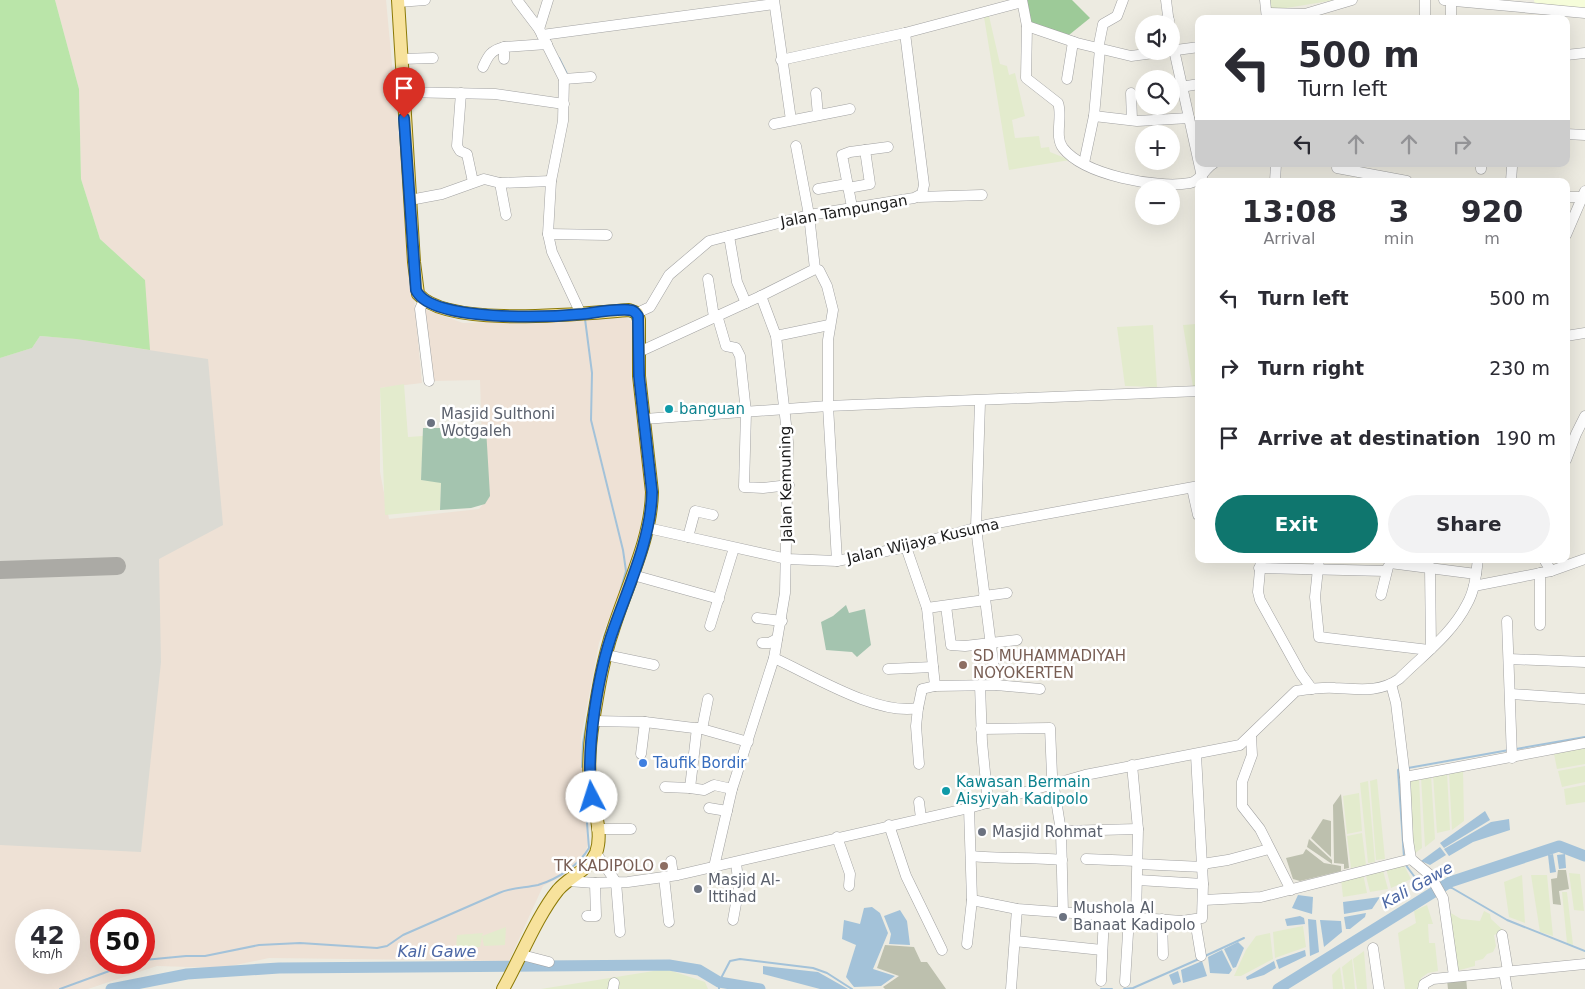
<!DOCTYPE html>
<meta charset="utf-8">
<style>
:root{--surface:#fff;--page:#f2f2f3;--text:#2b2b33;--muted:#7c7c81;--accent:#0f766e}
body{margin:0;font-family:"DejaVu Sans",sans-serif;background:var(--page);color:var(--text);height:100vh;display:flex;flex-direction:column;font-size:19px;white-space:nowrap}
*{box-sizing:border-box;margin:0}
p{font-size:16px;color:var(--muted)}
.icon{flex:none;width:28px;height:28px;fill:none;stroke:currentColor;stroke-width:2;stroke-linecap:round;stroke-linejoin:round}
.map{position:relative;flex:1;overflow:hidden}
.side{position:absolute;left:1195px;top:178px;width:375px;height:385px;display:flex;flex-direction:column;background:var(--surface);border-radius:10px;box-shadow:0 5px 20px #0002}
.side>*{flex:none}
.banner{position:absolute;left:1195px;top:15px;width:375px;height:152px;border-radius:10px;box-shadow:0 5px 20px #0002;background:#fff;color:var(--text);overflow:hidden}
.controls{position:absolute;left:1135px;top:15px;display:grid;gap:10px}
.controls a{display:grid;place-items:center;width:45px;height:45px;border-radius:50%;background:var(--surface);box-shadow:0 5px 20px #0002;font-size:25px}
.speed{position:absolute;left:15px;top:909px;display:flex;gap:10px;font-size:25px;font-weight:700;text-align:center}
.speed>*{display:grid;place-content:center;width:65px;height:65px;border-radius:50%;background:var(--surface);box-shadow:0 5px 20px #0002;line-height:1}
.speed small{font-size:12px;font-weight:400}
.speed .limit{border:8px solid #d22;background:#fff;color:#111}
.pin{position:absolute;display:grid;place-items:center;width:42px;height:42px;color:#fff;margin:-51px -21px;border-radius:50% 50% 50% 0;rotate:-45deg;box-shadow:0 0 5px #0007}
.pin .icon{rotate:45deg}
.me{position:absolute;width:55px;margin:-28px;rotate:355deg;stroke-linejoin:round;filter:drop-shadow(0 0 4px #0008)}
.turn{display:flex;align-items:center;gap:18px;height:105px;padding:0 20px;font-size:22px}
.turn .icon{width:65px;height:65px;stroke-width:2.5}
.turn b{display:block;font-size:35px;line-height:42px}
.lanes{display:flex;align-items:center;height:48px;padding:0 20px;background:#0003;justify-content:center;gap:25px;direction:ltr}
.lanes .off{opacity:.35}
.eta{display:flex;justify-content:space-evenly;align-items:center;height:85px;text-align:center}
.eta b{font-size:30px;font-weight:700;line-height:35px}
.action{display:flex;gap:10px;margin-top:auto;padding:10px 20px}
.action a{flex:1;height:58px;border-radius:30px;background:var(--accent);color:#fff;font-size:20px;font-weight:700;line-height:58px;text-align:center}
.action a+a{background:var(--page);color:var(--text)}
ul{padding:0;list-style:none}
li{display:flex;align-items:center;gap:15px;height:70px;padding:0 20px}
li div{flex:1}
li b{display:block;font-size:19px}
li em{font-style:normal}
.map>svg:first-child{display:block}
</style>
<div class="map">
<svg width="1585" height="989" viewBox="0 0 1585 989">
<rect width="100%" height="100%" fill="#edebe1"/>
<polygon fill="#f6fdda" points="1534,0 1585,0 1585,10 1535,7"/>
<path fill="#eee1d5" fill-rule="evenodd" d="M55,0h331l36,383 -42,5v84l9,47 90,-10 5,-6 -4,-123 -47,1 -9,-72 39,14 163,-6 6,5 2,5 -3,50 10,55 5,54 -6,41 -14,49 -27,67 -18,95 1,36 7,67 -4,12 -12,17 -30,16 -34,75 -240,-3 -48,10 -64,-2 -69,23h-88v-631l32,-10 113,-68 -45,-41 -19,-60 -2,-90zM26,920h43v42h-43zM101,920h43v42h-43z"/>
<polygon fill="#dbdad3" points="40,336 76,339 208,359 223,525 159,559 161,662 141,852 0,845 0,358 32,348"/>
<g fill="#bdc0ae">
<polygon points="1341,794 1349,868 1344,869 1344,864 1334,863 1333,805"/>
<polygon points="1323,819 1331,821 1331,857 1311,838"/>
<polygon points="1309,839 1332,860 1332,864 1307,847"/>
<polygon points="1306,849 1324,863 1341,866 1341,871 1300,881 1293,879 1286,858 1303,854"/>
<polygon points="1558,870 1566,870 1569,889 1559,891 1561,905 1553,904 1551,879 1557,878"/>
<polygon points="885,945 914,947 921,962 927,962 946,989 885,989 883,987 899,976 877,968"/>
<polygon points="1466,977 1467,989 1448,989 1447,980"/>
</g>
<g fill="#e3ebcd">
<polygon points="1268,0 1335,0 1269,11"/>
<polygon points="989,16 1000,64 1007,66 1009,75 1015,73 1025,116 1012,120 1015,138 1039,136 1041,148 1049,147 1050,152 1070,160 1009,170 984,17"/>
<polygon points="1196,324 1199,342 1199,386 1193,387 1183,325"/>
<polygon points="1153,325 1157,387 1125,386 1117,327"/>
<polygon points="404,384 408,437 423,436 421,480 441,482 440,510 385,515 380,388"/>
<polygon points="1585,748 1585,764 1557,769 1554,754"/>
<polygon points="1585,766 1585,782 1562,787 1558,771"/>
<polygon points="1463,769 1464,821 1452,830 1449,772"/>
<polygon points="1447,772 1450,830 1437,833 1433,775"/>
<polygon points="1431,775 1435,839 1425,847 1421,777"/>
<polygon points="1419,776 1422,848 1414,854 1407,779"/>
<polygon points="1377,779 1385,859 1376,860 1370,781"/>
<polygon points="1368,781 1375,862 1368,863 1360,783"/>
<polygon points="1585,785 1585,802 1566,805 1564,789"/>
<polygon points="1359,793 1362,831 1347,834 1343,796"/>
<polygon points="1362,833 1366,865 1351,868 1347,836"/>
<polygon points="1403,863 1411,879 1391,888 1386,868"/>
<polygon points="1382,867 1388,889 1370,892 1365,872"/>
<polygon points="1569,873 1580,874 1584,911 1574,910"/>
<polygon points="1363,874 1367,893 1343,897 1341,879"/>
<polygon points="1522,875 1525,923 1509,917 1504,882"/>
<polygon points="1531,875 1547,875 1553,936 1540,932"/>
<polygon points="1562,892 1567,892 1573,945 1567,943"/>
<polygon points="1427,905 1433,924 1428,924 1429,943 1435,943 1438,971 1428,973 1421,978 1419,989 1405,989 1398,933 1416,923 1414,911"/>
<polygon points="1484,911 1490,914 1491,919 1504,931 1494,935 1496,946 1493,952 1487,954 1483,959 1475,961 1475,966 1456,971 1449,912 1461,919 1480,921"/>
<polygon points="1303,926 1306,947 1275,958 1273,932"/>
<polygon points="506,927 505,945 484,946 482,936 480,947 456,948 457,935 483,933 482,936"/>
<polygon points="1270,933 1273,959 1241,976 1234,976 1246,950 1256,936"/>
<polygon points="1364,951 1367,989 1357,989 1353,959"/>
<polygon points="1352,959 1355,989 1345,989 1342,967"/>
<polygon points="1340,967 1343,989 1333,989 1332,975"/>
<polygon points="666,969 705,982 708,989 541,989"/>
</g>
<polygon fill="#bae5a9" points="0,0 55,0 79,89 81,179 100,239 145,280 150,350 76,339 40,336 32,348 0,358"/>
<polygon fill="#9dca98" points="1026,0 1072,0 1090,18 1064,39 1030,27"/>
<g fill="#a4c4af">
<polygon points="423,428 486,428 490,496 485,504 471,508 440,510 441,483 421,480"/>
<polygon points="846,605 849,613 865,609 871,645 857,657 852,652 826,650 821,622 833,616"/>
</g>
<g fill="#a3c2d9">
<polygon points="1485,811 1490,820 1444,848 1440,843"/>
<polygon points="1509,819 1510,830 1473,842 1449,856 1444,849 1491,822"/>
<polygon points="1440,847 1446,855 1430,865 1421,861"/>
<polygon points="1553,854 1556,872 1550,873 1548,855"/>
<polygon points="1565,854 1566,868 1559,869 1557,855"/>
<polygon points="1298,895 1313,897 1312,914 1292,908"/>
<polygon points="1380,897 1372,909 1344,914 1343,902"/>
<polygon points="872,907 880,913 888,933 873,969 895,976 881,986 854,987 846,977 856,945 842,939 844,920 860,924 864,908"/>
<polygon points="900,910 907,921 910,945 889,944 891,934 884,916"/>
<polygon points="1366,913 1365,917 1350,929 1346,929 1344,917"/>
<polygon points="1300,916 1304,918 1305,924 1287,926 1285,919"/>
<polygon points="1308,919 1316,920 1319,952 1310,956"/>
<polygon points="1320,920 1341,921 1342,932 1324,947"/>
<polygon points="1238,942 1244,948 1236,967 1233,968 1224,949"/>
<polygon points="1222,950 1232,970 1229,974 1210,973 1208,957"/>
<polygon points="1305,950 1306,956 1279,969 1276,960"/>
<polygon points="1202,961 1207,976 1183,983 1181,970"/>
<polygon points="1274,961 1276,968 1264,975 1247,980 1246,977"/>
<polygon points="763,966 818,972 848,989 820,989 763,974"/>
<polygon points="1178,971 1181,982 1173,985 1169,975"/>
</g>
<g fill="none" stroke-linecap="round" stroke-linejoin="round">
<g stroke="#a3c2d9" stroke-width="2">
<polyline points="559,58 567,74"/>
<polyline points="585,319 592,373 591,420 623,550 626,571 620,592"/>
<polyline points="604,637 610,620"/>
<polyline points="1516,749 1585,737"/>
<polyline points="582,767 583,743 588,715"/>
<polyline points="1408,768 1509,750"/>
<polyline points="1400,769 1398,770 1404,857"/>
<polyline points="1405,864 1417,880 1429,883"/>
<polyline points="1441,886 1452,888 1507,920 1585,951"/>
<polyline points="1205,956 1244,938"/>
<path d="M144,960l42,-4h19l54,-11 41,-2 77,5 10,-2 16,-11 96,-42c13,-6 26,-5 39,-8 20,-6 41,-20 51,-37l-4,-50"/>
<polyline points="60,989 134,962"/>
<polyline points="719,989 719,982 730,961 740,959 813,968 827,973 852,989"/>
<polyline points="1101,989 1112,989"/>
<polyline points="1124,989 1133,988 1199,959"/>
</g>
<g stroke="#a3c2d9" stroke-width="11">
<polyline points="111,989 187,974 279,968 669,965 699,970 719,982 760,989"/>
<polyline points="1278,989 1450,882 1559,846 1585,856"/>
</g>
<polyline stroke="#abaaa5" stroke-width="18" points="0,570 117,566"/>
<defs>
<g id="minor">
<polyline points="517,0 539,29 564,79 563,121 551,181 548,234 552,252 581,314"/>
<polyline points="774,0 791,120"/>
<path d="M1022,0l5,26 -1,52 32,25c5,13 -4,34 5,45 21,27 94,41 127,35 11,-2 14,-14 23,-19"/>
<polyline points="1166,0 1169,24"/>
<polyline points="1265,0 1267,19"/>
<polyline points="1425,0 1425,19"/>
<polyline points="1444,0 1585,13"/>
<polyline points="1451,0 1451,19"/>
<polyline points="398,2 425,0"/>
<polyline points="1268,13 1305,14 1352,0"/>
<polyline points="1155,22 1169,20"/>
<polyline points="1027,26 1077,43 1131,56 1199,47"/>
<polyline points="539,29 548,0"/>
<polyline points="542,35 774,4"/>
<polyline points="1171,36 1202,177"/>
<polyline points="1098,49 1103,24 1117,16 1123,0"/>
<polyline points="1566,55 1585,53"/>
<polyline points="401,59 433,58"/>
<polyline points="504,59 504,47 547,44"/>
<polyline points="781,60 905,33 1022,2"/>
<path d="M483,67c5,-11 8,-17 21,-20"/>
<polyline points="564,79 591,77"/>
<polyline points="1067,79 1073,42"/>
<polyline points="1181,87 1199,84"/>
<polyline points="403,92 495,94 564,104"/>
<polyline points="461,93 457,146 460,151 467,154 473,182"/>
<polyline points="816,93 818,115"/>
<polyline points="1131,93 1132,120"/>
<polyline points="1094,116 1137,121 1189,118"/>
<polyline points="774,124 850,109"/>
<polyline points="1566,134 1585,135"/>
<polyline points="1084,163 1094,116 1100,49"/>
<polyline points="1481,164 1481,169"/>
<polyline points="1337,168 1407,181"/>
<polyline points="1275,181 1276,164"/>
<polyline points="1511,181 1512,167"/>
<polyline points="500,183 506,215"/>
<polyline points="848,188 870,184 865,150"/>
<polyline points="818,189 847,184"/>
<polyline points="919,197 982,195"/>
<polyline points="1566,197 1583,197"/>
<polyline points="410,200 442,194 484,179 500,183 551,181"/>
<polyline points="852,207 842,155 850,152 888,147"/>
<polyline points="548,234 607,235"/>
<polyline points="1566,235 1585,191"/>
<polyline points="729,236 737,282 746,303"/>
<polyline points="815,269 819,270 827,286 833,310 828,340 828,406 837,561"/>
<polyline points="708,279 714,317"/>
<polyline points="424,300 420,309 429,381"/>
<polyline points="637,313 650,307 669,275 709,241 809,215 914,198 922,194 924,185 905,33"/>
<polyline points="717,315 726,346 736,348 740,356 746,412 744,487 763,488 789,485"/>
<polyline points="776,336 829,325"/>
<polyline points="1566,336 1585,333"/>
<polyline points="639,352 761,296 815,269 809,215 796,146"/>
<polyline points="980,402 976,528 996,685"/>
<polyline points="644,419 828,406 1199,391"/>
<polyline points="1566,460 1576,434 1585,416"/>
<polyline points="1192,488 1198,515"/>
<polyline points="648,528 787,559 837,561 906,547 986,525 1199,486"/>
<polyline points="688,537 695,511 713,515"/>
<polyline points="906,547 927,608 935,686 996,685 1040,689"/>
<polyline points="1261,559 1258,592 1260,600 1301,674 1312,689"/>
<polyline points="1319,559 1315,597 1319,637 1429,650"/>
<polyline points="1544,559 1551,571"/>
<polyline points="1390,563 1476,574"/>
<polyline points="1430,567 1431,649"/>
<polyline points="1259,568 1386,571"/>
<polyline points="633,575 719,599"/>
<polyline points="1474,586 1551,571 1585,559"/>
<polyline points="1381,595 1388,567"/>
<polyline points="984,596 1007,593"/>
<polyline points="946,606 951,645 965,646 1017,640"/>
<polyline points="927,608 985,600"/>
<polyline points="757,618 782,621"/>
<polyline points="1507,621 1512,758"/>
<polyline points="1540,625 1540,573"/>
<polyline points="710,626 734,548"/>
<polyline points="762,643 769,643 777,639"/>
<polyline points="606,655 654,665"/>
<path d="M774,658c38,17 103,58 144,50l4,-19 13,-3"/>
<polyline points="1509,659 1585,662"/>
<polyline points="888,669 933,667"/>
<polyline points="995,674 1049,672"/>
<polyline points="1391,684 1396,703 1405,777 1408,840 1411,859 1430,875 1443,898 1454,976"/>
<polyline points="980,685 982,742 988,803"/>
<polyline points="1511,694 1585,699"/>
<polyline points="918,708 916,726 919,764"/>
<polyline points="593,721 645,722 702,729 748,742"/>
<polyline points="697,728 690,788 704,790 714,785 732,789"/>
<polyline points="702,729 708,699"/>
<polyline points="981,729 1050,728 1052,775 1061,831 1063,913"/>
<polyline points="1251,736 1252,755 1242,782 1242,806 1260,829 1291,890"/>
<polyline points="641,754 645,722"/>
<polyline points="1132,765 1138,829 1136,917"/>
<polyline points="1405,777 1585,743"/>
<polyline points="665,787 690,788"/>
<polyline points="919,802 921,818"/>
<polyline points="709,808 727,811"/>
<polyline points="889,825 906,876 942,950"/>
<polyline points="597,829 631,829"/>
<polyline points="1061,831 1138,829"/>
<polyline points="837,837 850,874 849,886"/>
<polyline points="596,853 616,882 620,932"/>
<path d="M971,856c30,3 60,1 91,4"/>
<polyline points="1086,859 1137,861"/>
<polyline points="671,861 673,875"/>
<polyline points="1138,864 1203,867"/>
<polyline points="1202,864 1228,860 1269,849"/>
<polyline points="714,867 732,789 774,658 785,593 788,442 776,336 761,296"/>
<polyline points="664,877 669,922"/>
<polyline points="1138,880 1203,884"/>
<path d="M568,881l27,2 33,-1 50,-7 291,-67 116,-33 155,-30 56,-54c13,-2 26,-4 39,-3 23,1 44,5 64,-9 23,-23 53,-45 68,-75 8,-14 9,-30 11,-45"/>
<polyline points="972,900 1017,909 1182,921 1202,918 1203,884 1196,755"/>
<polyline points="1204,900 1261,897 1411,859"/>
<polyline points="587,916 596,916 595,883"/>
<polyline points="1162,919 1163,955"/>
<polyline points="733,920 739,887 736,863"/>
<polyline points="1195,920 1201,956"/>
<polyline points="1502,935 1508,971"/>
<polyline points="1015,941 1102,950"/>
<polyline points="967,944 972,900 969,808"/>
<polyline points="1373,948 1379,989"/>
<polyline points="522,955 549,962"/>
<polyline points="1504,972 1507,989"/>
<polyline points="1101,981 1104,915"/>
<polyline points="1125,982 1129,917"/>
<polyline points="613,989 614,983"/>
<polyline points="1011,989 1017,909"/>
<polyline points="1423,989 1424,984 1433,979 1585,964"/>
</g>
<path id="major" d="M398,0l16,262 4,32c30,35 167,19 211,16l8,3 2,7v56l13,116c-1,48 -25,93 -39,138 -10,29 -15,61 -20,92 -3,20 -5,40 -3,60 2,22 14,50 6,71 -7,17 -27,24 -38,37 -21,26 -38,69 -55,99"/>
</defs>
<use href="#minor" stroke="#a2a2a2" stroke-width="11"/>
<use href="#major" stroke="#8c7a07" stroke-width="14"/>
<use href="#minor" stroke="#fff" stroke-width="10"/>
<use href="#major" stroke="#f7e29c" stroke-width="12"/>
</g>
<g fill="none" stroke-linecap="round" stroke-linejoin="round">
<defs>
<path id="route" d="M404,118l12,172c14,33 136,27 167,24 15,-2 32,-5 46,-4 5,0 7,3 9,6l1,60 13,116c-1,47 -23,93 -38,136 -16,44 -29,123 -22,169"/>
</defs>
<use href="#route" stroke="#114b97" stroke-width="12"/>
<use href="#route" stroke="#1a73e8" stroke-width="9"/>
</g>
<g fill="#0f9aa8" stroke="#fff" stroke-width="2">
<circle cx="669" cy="409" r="5"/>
<circle cx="946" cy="791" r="5"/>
</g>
<g fill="#6b7280" stroke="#fff" stroke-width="2">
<circle cx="431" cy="423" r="5"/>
<circle cx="982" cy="832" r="5"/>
<circle cx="698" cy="889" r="5"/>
<circle cx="1063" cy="917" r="5"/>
</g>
<g fill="#8d6e63" stroke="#fff" stroke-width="2">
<circle cx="963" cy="665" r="5"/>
<circle cx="664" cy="866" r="5"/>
</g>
<circle fill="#3f7fe0" stroke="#fff" stroke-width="2" cx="643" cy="763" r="5"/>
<g text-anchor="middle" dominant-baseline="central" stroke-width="5" stroke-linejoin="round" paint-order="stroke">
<g font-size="15" fill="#1b1b1b" stroke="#fff">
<text transform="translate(844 211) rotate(-10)">Jalan Tampungan</text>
<text transform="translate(786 484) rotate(-91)">Jalan Kemuning</text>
<text transform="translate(923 541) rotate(-13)">Jalan Wijaya Kusuma</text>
</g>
<g font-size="15" fill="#0d838f" stroke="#fff" text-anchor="start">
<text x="679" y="409">banguan</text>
<text x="956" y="782">Kawasan Bermain<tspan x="956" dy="17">Aisyiyah Kadipolo</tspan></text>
</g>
<g font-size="15" fill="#5b616d" stroke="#fff" text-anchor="start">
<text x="441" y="414">Masjid Sulthoni<tspan x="441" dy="17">Wotgaleh</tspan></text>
<text x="992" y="832">Masjid Rohmat</text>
<text x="708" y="880">Masjid Al-<tspan x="708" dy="17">Ittihad</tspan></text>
<text x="1073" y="908">Mushola Al<tspan x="1073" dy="17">Banaat Kadipolo</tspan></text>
</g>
<g font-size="15" fill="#785e54" stroke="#fff" text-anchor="start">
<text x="973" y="656">SD MUHAMMADIYAH<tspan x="973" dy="17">NOYOKERTEN</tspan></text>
<text x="654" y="866" text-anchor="end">TK KADIPOLO</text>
</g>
<g font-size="15" fill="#366cbe" stroke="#fff" text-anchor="start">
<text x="653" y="763">Taufik Bordir</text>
</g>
<g font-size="16" font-style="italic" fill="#4d68a5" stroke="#fff">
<text transform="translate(1417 885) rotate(-29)">Kali Gawe</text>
<text x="437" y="951">Kali Gawe</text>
</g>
</g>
</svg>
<div class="controls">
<a><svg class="icon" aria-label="sound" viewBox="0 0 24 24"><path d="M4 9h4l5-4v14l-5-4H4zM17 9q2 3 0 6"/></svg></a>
<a><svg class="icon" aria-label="search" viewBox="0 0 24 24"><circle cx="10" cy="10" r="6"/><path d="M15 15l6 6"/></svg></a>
<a>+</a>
<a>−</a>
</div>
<div class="speed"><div>42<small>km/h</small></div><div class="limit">50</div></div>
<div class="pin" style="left:404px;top:118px;background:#d93025"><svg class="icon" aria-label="arrive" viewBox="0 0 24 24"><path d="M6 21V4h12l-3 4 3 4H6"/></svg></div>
<svg class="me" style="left:592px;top:797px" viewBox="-20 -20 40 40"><circle r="19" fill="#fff"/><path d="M0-13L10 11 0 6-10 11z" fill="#1a73e8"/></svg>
<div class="banner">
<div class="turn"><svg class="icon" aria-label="left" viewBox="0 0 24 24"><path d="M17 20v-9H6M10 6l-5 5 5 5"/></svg><div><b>500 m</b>Turn left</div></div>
<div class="lanes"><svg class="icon" aria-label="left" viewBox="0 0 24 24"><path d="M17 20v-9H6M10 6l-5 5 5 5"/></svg><svg class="icon off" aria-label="ahead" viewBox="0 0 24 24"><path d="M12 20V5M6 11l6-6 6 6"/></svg><svg class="icon off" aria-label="ahead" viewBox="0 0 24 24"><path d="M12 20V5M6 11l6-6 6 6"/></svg><svg class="icon off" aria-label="right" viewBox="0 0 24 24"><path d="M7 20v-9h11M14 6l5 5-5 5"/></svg></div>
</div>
<section class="side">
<div class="eta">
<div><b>13:08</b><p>Arrival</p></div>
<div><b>3</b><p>min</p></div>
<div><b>920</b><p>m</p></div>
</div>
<ul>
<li><svg class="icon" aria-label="left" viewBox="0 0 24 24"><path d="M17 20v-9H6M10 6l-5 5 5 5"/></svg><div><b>Turn left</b></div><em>500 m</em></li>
<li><svg class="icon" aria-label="right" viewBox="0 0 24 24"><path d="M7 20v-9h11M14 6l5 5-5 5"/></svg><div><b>Turn right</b></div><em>230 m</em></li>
<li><svg class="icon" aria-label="arrive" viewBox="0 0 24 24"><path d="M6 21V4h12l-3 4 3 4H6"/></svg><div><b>Arrive at destination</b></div><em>190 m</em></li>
</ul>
<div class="action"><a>Exit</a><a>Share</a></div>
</section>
</div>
